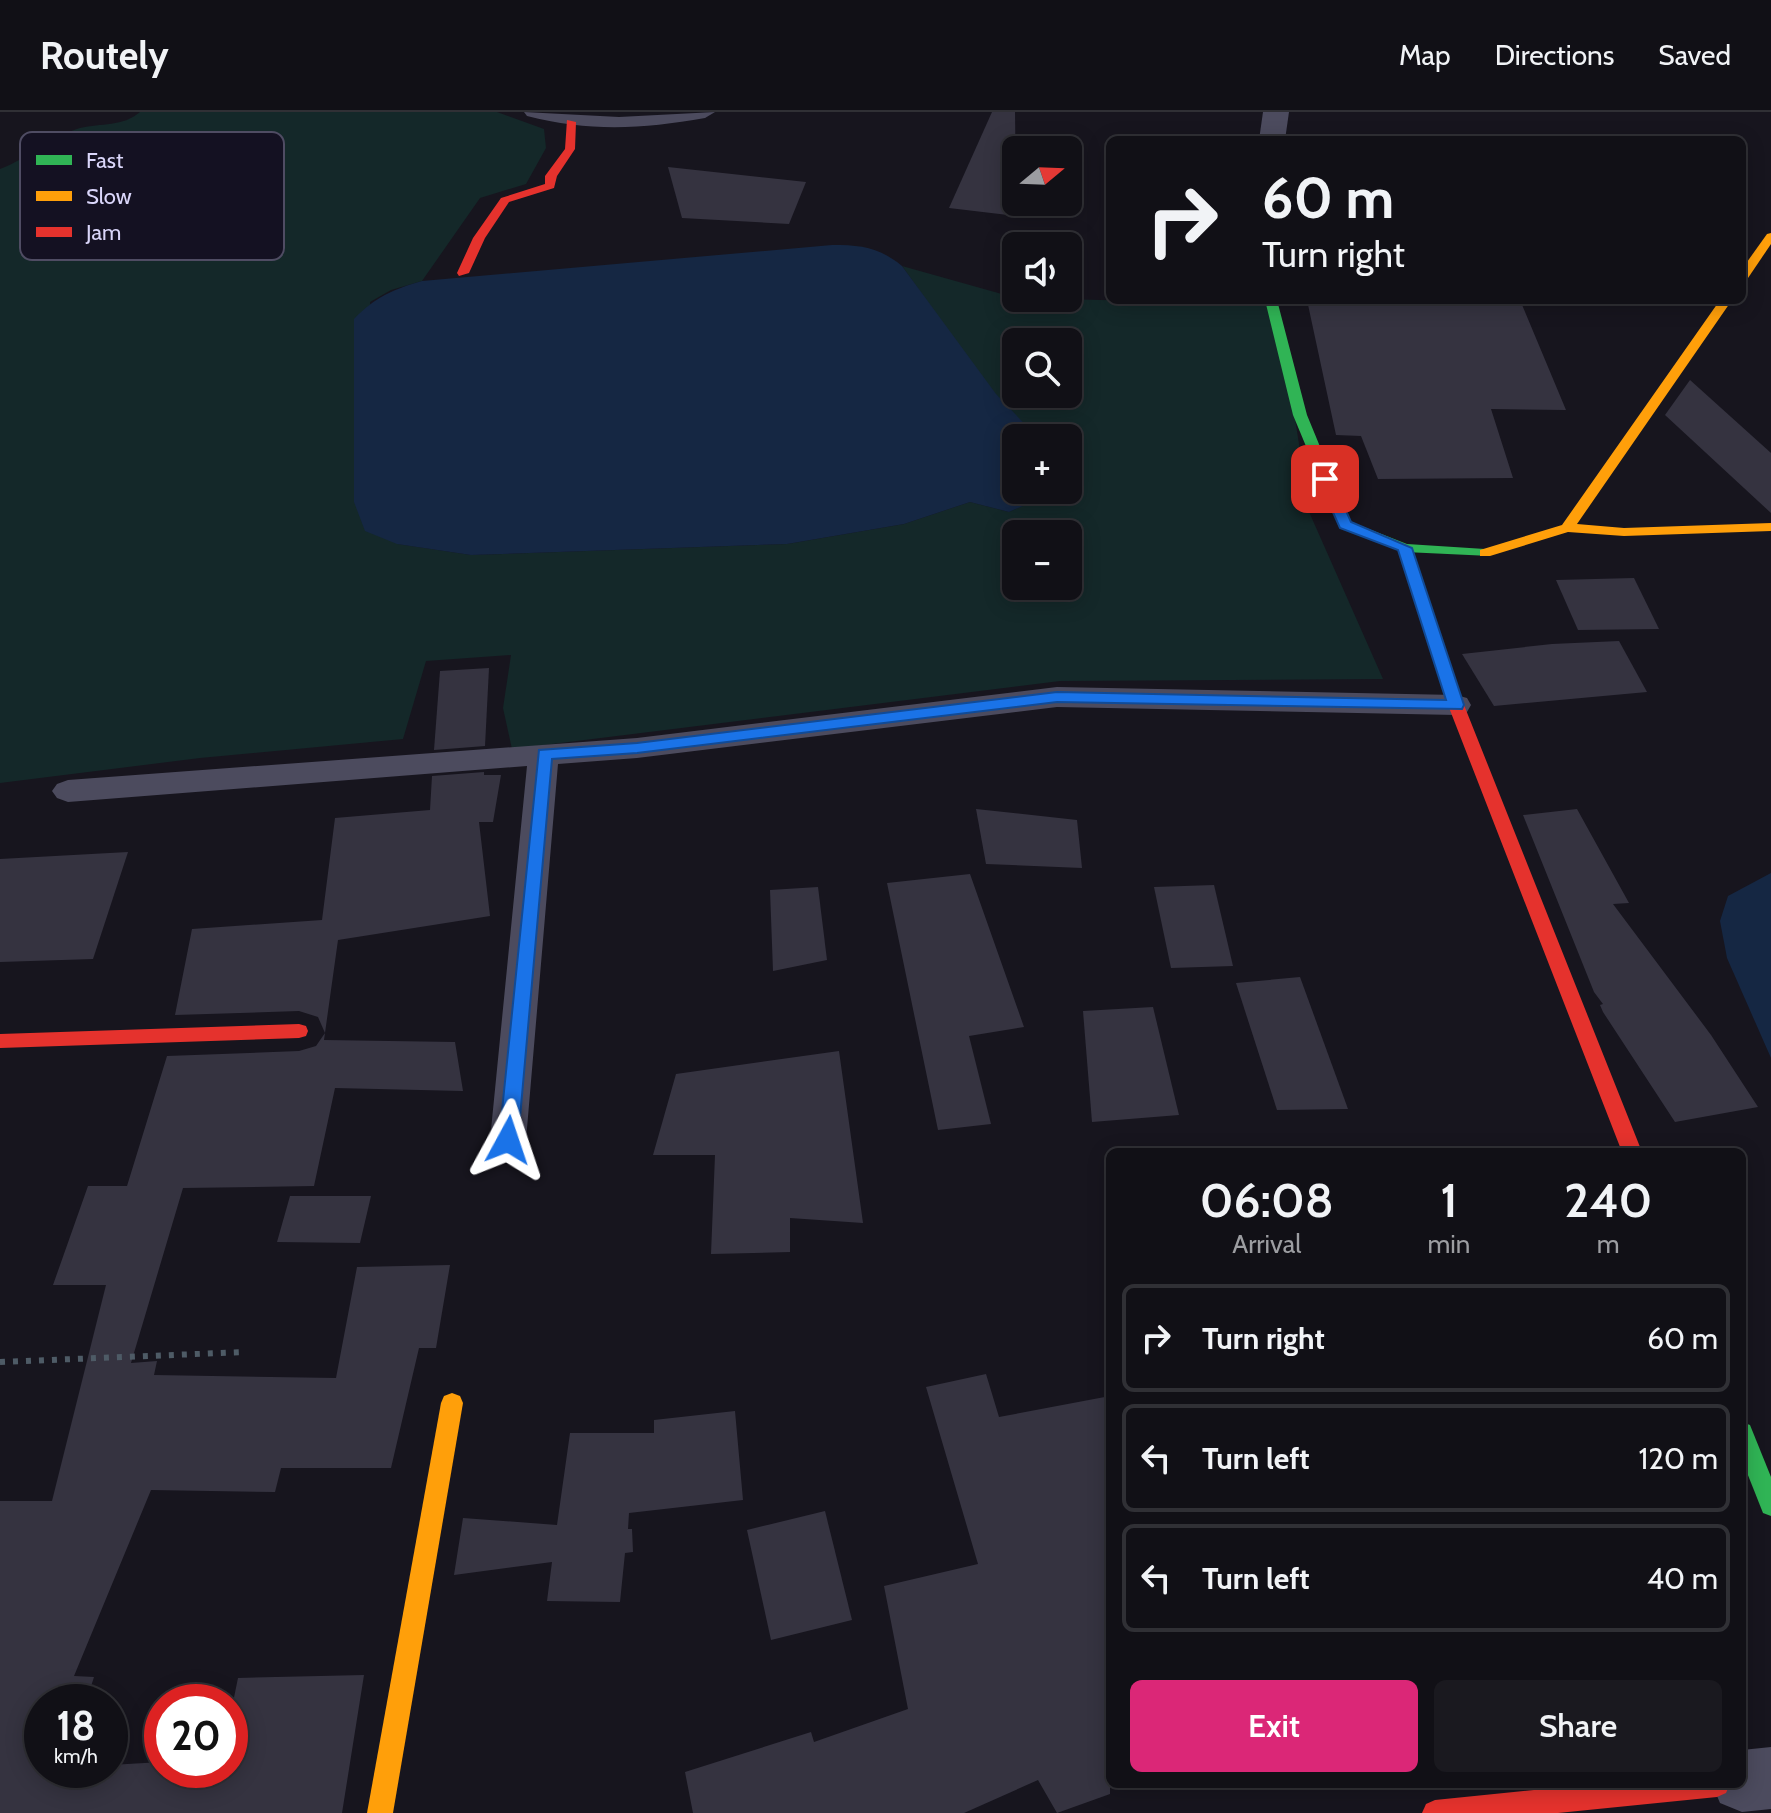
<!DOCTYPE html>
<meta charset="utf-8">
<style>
:root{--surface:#111016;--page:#1a191f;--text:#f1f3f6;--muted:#9c9da1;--line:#303035;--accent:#db2777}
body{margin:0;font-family:Cabin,sans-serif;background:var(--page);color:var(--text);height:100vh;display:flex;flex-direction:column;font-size:30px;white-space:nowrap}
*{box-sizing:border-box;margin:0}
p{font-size:26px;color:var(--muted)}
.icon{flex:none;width:44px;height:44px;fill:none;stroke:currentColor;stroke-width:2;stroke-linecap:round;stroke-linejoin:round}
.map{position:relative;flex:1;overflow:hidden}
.sheet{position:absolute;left:1106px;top:1036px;width:640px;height:640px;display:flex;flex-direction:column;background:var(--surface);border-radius:12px;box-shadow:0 4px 20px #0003,0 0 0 2px var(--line)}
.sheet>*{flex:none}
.hud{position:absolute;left:1106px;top:24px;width:640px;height:168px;border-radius:12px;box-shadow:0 4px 20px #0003,0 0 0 2px var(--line);background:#111016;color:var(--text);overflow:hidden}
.needle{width:52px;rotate:71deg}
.fabs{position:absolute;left:1002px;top:24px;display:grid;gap:16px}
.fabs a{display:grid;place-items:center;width:80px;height:80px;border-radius:12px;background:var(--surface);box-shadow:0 4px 20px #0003,0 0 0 2px var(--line);font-size:40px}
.speed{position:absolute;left:24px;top:1572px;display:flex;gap:16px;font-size:40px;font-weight:700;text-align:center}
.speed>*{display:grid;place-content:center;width:104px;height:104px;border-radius:50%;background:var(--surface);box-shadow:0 4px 20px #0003,0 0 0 2px var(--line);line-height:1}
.speed small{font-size:20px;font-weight:400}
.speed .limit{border:12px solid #d22;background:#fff;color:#111}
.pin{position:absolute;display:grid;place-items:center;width:68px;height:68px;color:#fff;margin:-34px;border-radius:16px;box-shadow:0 4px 12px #0006}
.me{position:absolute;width:88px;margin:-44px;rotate:5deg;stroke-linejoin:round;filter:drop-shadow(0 0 6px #0008)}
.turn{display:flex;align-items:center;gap:28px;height:168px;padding:0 24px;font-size:36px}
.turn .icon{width:104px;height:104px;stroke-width:2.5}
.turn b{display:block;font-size:56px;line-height:68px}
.eta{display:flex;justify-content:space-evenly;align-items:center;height:136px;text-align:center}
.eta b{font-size:48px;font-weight:600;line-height:56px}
.action{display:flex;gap:16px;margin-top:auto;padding:16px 24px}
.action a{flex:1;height:92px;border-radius:12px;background:var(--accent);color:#fff;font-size:32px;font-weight:600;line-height:92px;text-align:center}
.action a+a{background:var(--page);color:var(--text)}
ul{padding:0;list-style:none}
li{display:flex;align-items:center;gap:24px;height:108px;margin:0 16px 12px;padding:0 8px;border:4px solid var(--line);border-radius:12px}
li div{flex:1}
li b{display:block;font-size:30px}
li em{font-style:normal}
header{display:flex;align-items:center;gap:48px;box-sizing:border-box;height:112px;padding:0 40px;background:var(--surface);border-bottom:2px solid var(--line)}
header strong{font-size:38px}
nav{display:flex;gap:44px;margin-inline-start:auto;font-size:28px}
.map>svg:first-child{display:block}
</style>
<header>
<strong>Routely</strong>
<nav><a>Map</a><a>Directions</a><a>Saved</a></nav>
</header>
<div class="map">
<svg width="1771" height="1701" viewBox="0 0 1771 1701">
<rect width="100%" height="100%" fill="#17151e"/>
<path fill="#142829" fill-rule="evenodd" d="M140,0h357l47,17 2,19 -20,36 -46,14 -58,83 -31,9 -21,12 28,242 73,11 316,-11 117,-20 66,-22 39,10 47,-22h12v-52c-9,0 -23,3 -31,-1 -24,-9 -114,-143 -135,-171l114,32 261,6 33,210 73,165 -323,2 -548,68 -9,-41 8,-53 -85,6 -23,78 -203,19 -200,25v-614c27,-10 56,-34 80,-41 21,-5 43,-1 60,-16zM1016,230h52v52h-52zM1016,422h52v52h-52z"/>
<g fill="#152743">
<path d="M832,133c29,0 47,2 70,21l94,128 42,44h-22v52l39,2 -46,20 -39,-10 -66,22 -117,20 -316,11 -74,-11 -32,-13 -11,-29v-183c21,-22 40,-30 68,-38z"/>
<polygon points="1771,761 1771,946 1727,846 1720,809 1728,784"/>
</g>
<g fill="#353340">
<polygon points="992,0 1015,0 1016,82 1008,103 949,96"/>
<polygon points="668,55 806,70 789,112 682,106"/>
<polygon points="1307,188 1520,188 1566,298 1491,297 1513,366 1378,367 1361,324 1336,323"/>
<polygon points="1690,268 1771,341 1771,401 1665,303"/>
<polygon points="1634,466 1659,517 1578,518 1556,468"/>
<polygon points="1619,529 1647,580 1494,594 1462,542 1552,532"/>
<polygon points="489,556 485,634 434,638 440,559"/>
<polygon points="484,660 484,663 501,663 493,710 479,710 490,804 338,828 324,928 455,930 463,979 335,976 314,1074 183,1076 131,1251 157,1249 154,1263 336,1266 357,1155 450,1153 436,1236 419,1236 391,1356 281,1356 275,1380 151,1378 74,1564 94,1565 86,1590 42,1590 42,1658 110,1658 110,1653 162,1650 162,1658 230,1658 230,1605 238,1566 364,1563 342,1701 0,1701 0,1389 52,1389 106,1173 53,1173 88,1074 127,1074 167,944 299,939 316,934 325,921 318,905 299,899 175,903 192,817 322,808 335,706 430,698 432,664"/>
<polygon points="976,697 1077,708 1082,756 986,752"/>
<polygon points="1577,697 1629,791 1613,792 1711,923 1758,995 1675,1010 1603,900 1600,893 1603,892 1594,880 1523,703"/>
<polygon points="128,740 93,847 0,850 0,747"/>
<polygon points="970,762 1024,915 969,924 991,1012 938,1018 887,771"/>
<polygon points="1214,773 1233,854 1171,856 1154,775"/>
<polygon points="818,775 827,848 773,859 770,778"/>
<polygon points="1300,865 1348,997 1277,998 1236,871"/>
<polygon points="1153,895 1179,1003 1092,1010 1083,899"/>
<polygon points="839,939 863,1111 790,1106 790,1140 711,1142 715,1043 653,1043 676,962"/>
<polygon points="290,1084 371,1084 360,1131 277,1130"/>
<polygon points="986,1262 999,1305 1110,1284 1110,1682 1057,1701 1038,1668 964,1701 693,1701 685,1660 811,1620 814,1630 908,1597 884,1474 978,1452 926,1275"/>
<polygon points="735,1299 743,1388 629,1401 628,1417 632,1417 633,1440 625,1441 620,1490 547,1489 552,1450 454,1463 463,1406 557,1413 570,1321 654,1321 654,1308"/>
<polygon points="825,1399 852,1508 771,1528 747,1418"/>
</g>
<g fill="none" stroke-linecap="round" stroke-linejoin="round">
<polyline stroke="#4e5b66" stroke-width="6" stroke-dasharray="5 8" stroke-linecap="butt" points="0,1250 246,1240"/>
<g fill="#4c4b5e" fill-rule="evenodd">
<path d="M524,0l95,5 96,-5 -10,6c-62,11 -116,14 -178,-2z"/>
<polygon points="1057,575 1456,583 1467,586 1471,593 1467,600 1456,603 1057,595 637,646 558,652 526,1028 521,1039 508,1043 495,1039 490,1028 527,654 68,690 57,686 52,679 57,672 68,668 637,626"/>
</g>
<g fill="#4c4b5e" fill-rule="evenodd">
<polygon points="1263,0 1289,0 1285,28 1259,28"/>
<polygon points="1771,1635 1771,1697 1742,1700 1720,1691 1712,1672 1742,1672 1742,1638"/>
</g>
<g fill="#30b455" fill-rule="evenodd">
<polygon points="1265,188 1277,188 1307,303 1351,410 1407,432 1485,437 1490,438 1490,444 1405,440 1340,416 1293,303"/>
<polygon points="1742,1310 1750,1313 1771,1365 1771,1404 1763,1401 1742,1348"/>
</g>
<g fill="#ff9f0a" fill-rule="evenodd">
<polygon points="1771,121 1771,132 1746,169 1742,170 1742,157 1767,122"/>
<polygon points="1720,188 1732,188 1577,412 1624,416 1771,411 1771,419 1624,424 1568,420 1490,444 1480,444 1480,438 1562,413"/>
<polygon points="452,1281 460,1284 463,1291 393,1701 367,1701 441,1291 444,1284"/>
</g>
<g fill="#e5322d" fill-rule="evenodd">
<polygon points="567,8 576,10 575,37 557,64 554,76 509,90 485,126 469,161 459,164 457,161 473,126 501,86 545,72 545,64 565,37"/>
<polygon points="1405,432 1412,436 1464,593 1642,1040 1622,1040 1448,593 1398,436"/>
<polygon points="299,912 306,914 308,919 306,924 299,926 0,936 0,922"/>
<polygon points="1594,1672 1730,1672 1726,1681 1717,1685 1558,1701 1422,1701 1426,1692 1435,1688"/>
</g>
</g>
<polygon fill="#1a73e8" stroke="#114b97" stroke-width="2" points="1325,363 1332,367 1351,410 1412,436 1464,593 1462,597 1057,590 637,641 552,647 518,1028 508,1036 501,1033 499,1028 539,638 637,631 1057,580 1446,588 1398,438 1340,416 1318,367"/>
<rect x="20" y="20" width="264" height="128" rx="12" fill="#141122" stroke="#4f4c63" stroke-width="2"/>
<rect x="36" y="43" width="36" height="10" fill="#30b455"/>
<rect x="36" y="79" width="36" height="10" fill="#ff9f0a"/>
<rect x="36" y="115" width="36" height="10" fill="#e5322d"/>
<g font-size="22" fill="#dad6fa">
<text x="86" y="56">Fast</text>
<text x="86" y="92">Slow</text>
<text x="86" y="128">Jam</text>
</g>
</svg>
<div class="fabs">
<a><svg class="needle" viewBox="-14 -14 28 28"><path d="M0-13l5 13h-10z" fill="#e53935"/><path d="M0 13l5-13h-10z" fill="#9c9da1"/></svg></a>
<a><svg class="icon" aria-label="sound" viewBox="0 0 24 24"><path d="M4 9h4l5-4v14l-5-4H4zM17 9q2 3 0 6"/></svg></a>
<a><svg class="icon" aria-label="search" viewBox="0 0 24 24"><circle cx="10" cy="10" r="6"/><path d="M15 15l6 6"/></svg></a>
<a>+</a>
<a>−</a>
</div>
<div class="speed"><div>18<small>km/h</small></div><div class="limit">20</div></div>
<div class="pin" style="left:1325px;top:367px;background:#d93025"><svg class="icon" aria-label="arrive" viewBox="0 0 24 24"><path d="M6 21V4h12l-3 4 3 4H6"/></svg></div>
<svg class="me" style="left:508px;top:1028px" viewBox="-20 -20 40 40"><path d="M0-17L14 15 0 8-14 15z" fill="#1a73e8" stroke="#fff" stroke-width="4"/></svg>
<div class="hud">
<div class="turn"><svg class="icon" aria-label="right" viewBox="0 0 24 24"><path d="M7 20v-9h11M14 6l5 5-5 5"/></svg><div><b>60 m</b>Turn right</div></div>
</div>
<section class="sheet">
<div class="eta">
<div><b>06:08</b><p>Arrival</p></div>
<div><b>1</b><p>min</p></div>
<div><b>240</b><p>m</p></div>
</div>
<ul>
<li><svg class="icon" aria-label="right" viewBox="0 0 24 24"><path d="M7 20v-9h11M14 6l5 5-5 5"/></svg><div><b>Turn right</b></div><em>60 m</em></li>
<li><svg class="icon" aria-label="left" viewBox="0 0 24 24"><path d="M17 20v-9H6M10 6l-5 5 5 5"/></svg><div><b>Turn left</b></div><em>120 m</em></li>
<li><svg class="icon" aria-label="left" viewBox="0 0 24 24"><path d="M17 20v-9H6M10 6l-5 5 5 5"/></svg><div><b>Turn left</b></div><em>40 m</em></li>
</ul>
<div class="action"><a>Exit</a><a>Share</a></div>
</section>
</div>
